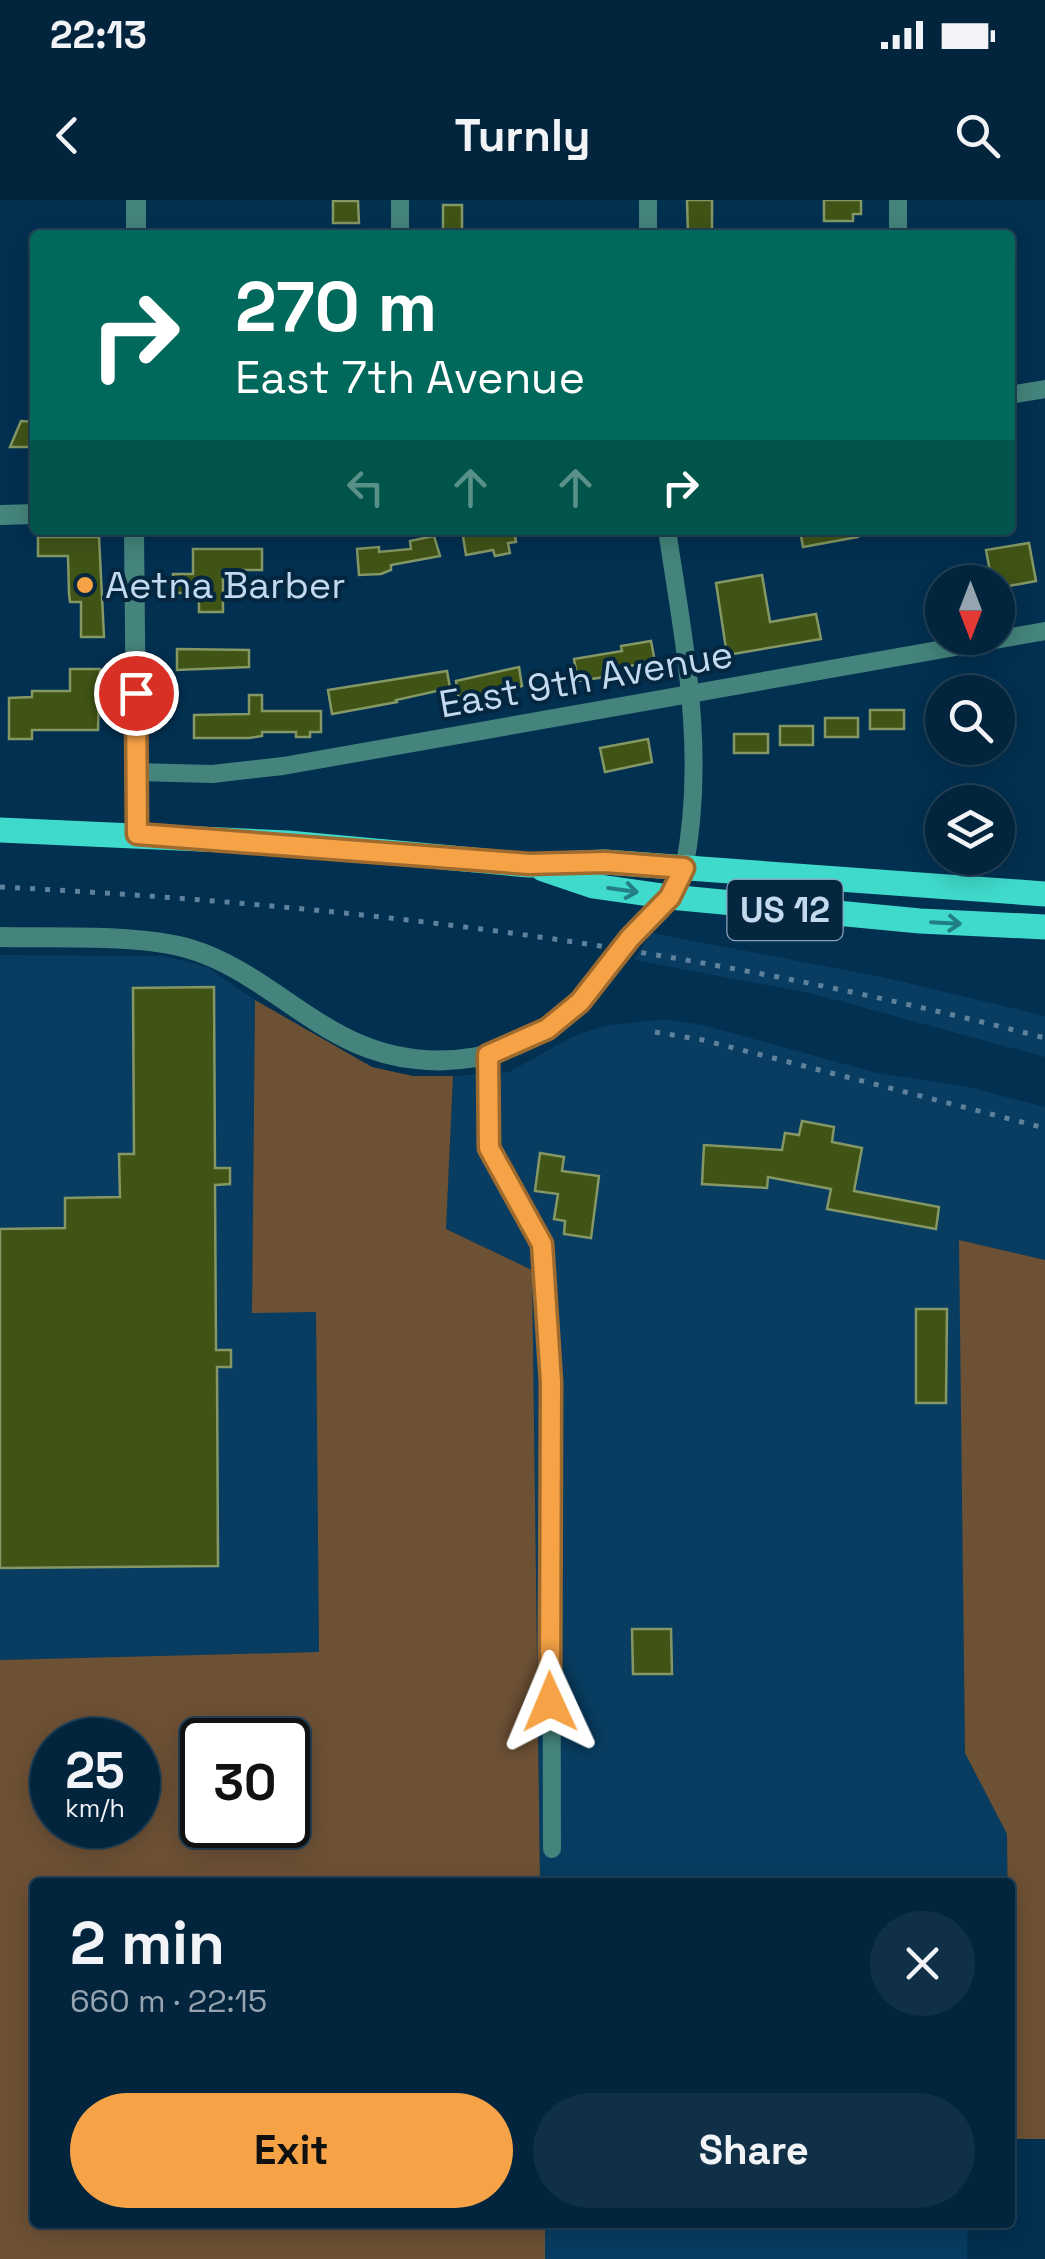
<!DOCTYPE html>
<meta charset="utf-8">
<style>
:root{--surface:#02243d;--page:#103048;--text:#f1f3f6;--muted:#96a4b0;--line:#234157;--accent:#f5a346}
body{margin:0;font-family:"Space Grotesk",sans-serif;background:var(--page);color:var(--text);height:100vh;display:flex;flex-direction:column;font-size:38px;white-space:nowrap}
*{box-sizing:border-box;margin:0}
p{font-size:32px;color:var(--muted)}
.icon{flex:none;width:55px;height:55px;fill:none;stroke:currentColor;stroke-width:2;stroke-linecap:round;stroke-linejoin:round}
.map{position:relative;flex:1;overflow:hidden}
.details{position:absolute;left:30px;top:1678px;width:985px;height:350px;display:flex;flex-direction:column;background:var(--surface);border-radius:10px;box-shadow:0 5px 25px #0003,0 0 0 2px var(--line)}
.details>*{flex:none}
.guide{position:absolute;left:30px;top:30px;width:985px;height:305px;border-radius:10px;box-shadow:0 5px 25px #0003,0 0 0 2px var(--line);background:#00695c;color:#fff;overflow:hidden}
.needle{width:65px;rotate:180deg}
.controls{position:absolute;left:925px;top:365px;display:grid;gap:20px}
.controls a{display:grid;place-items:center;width:90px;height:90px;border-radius:50%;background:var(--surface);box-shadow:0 5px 25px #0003,0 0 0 2px var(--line);font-size:50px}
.speed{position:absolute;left:30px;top:1518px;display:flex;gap:20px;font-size:50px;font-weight:700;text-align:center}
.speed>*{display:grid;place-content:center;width:130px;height:130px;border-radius:50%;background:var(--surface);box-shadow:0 5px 25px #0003,0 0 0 2px var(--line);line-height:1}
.speed small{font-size:25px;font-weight:400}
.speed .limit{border:5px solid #111;border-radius:15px;background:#fff;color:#111}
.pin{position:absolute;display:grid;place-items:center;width:85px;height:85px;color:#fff;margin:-42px;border:5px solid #fff;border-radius:50%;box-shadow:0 2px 10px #0007}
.me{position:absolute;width:110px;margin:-55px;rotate:359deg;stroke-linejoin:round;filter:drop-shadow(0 0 8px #0008)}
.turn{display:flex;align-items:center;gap:35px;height:210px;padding:0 40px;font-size:45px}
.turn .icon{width:130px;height:130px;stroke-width:2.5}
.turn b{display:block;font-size:70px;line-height:85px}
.lanes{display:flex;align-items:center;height:95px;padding:0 40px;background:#0003;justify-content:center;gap:50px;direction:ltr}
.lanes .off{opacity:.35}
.round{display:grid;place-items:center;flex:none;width:105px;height:105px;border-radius:52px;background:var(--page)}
.headline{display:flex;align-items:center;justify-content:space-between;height:170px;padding:0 40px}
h1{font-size:60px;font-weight:600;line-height:75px}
.button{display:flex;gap:20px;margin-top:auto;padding:20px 40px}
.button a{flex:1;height:115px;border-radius:60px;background:var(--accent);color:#111;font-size:40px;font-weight:600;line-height:115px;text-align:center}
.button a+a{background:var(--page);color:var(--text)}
.status{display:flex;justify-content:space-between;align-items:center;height:70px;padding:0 50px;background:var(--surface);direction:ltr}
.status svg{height:28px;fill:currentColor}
header{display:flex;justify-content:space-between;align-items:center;height:130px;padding:0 40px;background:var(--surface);font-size:45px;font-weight:600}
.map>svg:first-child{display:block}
</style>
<div class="status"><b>22:13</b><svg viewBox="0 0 49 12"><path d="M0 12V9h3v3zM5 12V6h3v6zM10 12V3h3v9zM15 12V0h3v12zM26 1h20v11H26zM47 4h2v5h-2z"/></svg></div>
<header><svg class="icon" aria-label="back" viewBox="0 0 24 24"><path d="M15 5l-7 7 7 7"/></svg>Turnly<svg class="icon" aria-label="search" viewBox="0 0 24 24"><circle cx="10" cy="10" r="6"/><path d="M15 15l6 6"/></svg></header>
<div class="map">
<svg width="1045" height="2059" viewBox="0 0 1045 2059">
<rect width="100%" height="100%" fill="#023051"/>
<g fill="#083d61">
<polygon points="651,733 882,777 1045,816 1045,857 810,793 634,760"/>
<polygon points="0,755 165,756 207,767 255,800 252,1112 316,1111 319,1452 0,1460"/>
<polygon points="665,819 703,825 877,873 964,886 1045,907 1045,1060 960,1040 965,1553 1007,1633 1007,1682 540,1682 532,1070 446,1029 453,876 509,872 572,837 604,826"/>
<polygon points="545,2023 968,2023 967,2059 545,2059"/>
</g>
<g fill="#6d5135" fill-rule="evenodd">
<path d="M255,800l117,67 41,9h40l-7,153 86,41 8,612h-505v340l510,1v36h-545v-599l319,-8 -3,-340 -64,1zM138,1540v85h-86v-85zM288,1540v85h-86v-85z"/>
<polygon points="959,1040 1045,1060 1045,1939 1010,1939 1007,1634 965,1553"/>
</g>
<g fill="#405416" stroke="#849765" stroke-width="2.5">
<polygon points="687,0 712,0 712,35 688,35"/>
<polygon points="824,0 861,0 861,14 853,14 853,21 824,21"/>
<polygon points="333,1 358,1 359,23 333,23"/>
<rect x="443" y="5" width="19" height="28"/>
<polygon points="21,221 35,222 35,247 10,247"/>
<polygon points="462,330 514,330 516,342 508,343 510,353 495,356 493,350 466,355"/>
<polygon points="800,330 858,330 858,337 803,347"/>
<polygon points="434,336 440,356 391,365 391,370 381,374 359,375 357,349 379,347 379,352 411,349 410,341"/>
<polygon points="38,337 99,337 104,437 81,437 81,402 70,402 69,394 68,356 38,356"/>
<polygon points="1029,343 1036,381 998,388 998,382 992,382 986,350"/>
<polygon points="193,349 262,349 262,370 223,370 223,412 199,412 199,393 173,393 173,374 193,374"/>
<polygon points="762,375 770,422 816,414 821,439 727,455 716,383"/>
<polygon points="651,441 655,462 603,470 605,477 578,481 574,459 622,451 621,446"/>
<polygon points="177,449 249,450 249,467 177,470"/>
<polygon points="519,467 522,486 459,501 456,481"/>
<polygon points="70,469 100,469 98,530 32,530 32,539 9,539 9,498 32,497 32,491 70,491"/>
<polygon points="447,471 450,488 396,500 397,502 332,514 328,490"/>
<polygon points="249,495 262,495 262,511 321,511 321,532 310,532 310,537 296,537 296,532 262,532 262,536 249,538 194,538 194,515 249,514"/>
<rect x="870" y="510" width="34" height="19"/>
<rect x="825" y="518" width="33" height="19"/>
<rect x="780" y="526" width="33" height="19"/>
<rect x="734" y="534" width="34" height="19"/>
<polygon points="648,539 652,562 605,572 600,548"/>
<polygon points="214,787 215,968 230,968 230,984 215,985 216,1150 231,1150 231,1167 217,1167 218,1366 0,1368 0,1029 65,1028 65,998 120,997 119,954 134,954 133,788"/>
<polygon points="802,921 834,927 832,942 862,948 854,991 939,1007 936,1029 827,1009 831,989 768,977 767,988 702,984 704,945 782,950 785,933 799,935"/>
<polygon points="540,953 564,957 562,971 599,976 591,1038 564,1034 565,1021 554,1019 558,994 535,991"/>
<polygon points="916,1109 947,1109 946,1203 916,1203"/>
<polygon points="632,1429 671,1429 672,1474 633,1474"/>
</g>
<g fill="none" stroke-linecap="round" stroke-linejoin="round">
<g stroke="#44847c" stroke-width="18">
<polyline points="400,0 400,35"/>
<polyline points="898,0 898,35"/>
<polyline points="648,35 648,0"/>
<polyline points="1010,195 1045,189"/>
<path d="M667,330c17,113 40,225 17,339"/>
<polyline points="137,572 212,574 283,566 1045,431"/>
<polyline points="488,855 489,948 541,1044 551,1181 552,1649"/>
</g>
<g stroke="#44847c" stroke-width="20">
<polyline points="136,35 136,0"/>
<polyline points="0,315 35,314"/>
<polyline points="134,330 137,634"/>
<path d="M0,737c54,1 141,-3 190,12 61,18 108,68 166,94 75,33 168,19 225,-42 18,-19 31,-41 47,-61 21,-24 43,-41 56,-71"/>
</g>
<g stroke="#3fdacb" stroke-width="25">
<polyline points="0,630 288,643 529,665 605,662 1045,694"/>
<polyline points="543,669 593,686 670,697 920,721 1045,727"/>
</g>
<g stroke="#5e819c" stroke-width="5" stroke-dasharray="5 10" stroke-linecap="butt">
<path d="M0,687c357,18 698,60 1045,151"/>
<polyline points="655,832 703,840 1045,928"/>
</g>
</g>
<defs><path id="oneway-shaft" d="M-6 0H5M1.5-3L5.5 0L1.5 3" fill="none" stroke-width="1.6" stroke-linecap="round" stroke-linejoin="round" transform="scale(2.5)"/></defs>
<g stroke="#228085">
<use href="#oneway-shaft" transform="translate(623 690) rotate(8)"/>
<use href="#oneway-shaft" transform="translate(946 723) rotate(3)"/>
</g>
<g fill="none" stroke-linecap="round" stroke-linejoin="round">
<defs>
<polyline id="route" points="136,493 137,634 529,664 605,662 684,668 670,697 630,738 580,802 547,829 488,855 489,948 542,1044 551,1182 550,1502"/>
</defs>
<use href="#route" stroke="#9f6a2e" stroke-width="25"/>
<use href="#route" stroke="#f5a346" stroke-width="18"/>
</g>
<circle fill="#f5a346" stroke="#05263f" stroke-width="4" cx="85" cy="385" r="10"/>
<g text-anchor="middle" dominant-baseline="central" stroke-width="8" stroke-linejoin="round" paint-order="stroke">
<rect fill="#05263f" stroke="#8aa3ba" stroke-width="2.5" x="727.5" y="680" width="115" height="60" rx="8"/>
<g font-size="35" font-weight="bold" fill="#c3d9ee">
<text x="785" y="710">US 12</text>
</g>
<g font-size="38" fill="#c3d9ee" stroke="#05263f" text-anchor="start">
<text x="105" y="385">Aetna Barber</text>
</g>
<g font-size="38" fill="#c3d9ee" stroke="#05263f">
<text transform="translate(586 479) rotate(-10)">East 9th Avenue</text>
</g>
</g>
</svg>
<div class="controls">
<a><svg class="needle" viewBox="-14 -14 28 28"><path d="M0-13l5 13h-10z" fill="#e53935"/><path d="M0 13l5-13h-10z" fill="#96a4b0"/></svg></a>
<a><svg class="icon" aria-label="search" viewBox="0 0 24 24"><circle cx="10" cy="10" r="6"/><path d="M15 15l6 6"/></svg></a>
<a><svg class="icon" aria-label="layers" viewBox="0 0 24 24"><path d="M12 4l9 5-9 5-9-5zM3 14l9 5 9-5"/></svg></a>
</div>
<div class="speed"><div>25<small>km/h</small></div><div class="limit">30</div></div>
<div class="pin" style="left:136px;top:493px;background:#d93025"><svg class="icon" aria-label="arrive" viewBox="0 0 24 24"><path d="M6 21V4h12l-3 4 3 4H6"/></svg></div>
<svg class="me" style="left:550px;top:1502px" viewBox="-20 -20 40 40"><path d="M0-17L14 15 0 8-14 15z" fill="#f5a346" stroke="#fff" stroke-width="4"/></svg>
<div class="guide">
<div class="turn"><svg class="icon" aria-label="right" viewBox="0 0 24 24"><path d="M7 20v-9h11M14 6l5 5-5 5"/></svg><div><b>270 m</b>East 7th Avenue</div></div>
<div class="lanes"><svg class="icon off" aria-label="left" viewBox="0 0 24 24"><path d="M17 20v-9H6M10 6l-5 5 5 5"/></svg><svg class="icon off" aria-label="ahead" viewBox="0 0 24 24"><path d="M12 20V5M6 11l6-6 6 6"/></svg><svg class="icon off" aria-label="ahead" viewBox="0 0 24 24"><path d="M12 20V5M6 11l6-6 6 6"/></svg><svg class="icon" aria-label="right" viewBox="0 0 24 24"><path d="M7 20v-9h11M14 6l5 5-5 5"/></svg></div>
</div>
<section class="details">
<div class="headline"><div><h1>2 min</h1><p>660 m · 22:15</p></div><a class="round"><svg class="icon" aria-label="close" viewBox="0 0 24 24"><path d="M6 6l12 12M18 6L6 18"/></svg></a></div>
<div class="button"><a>Exit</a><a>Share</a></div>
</section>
</div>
